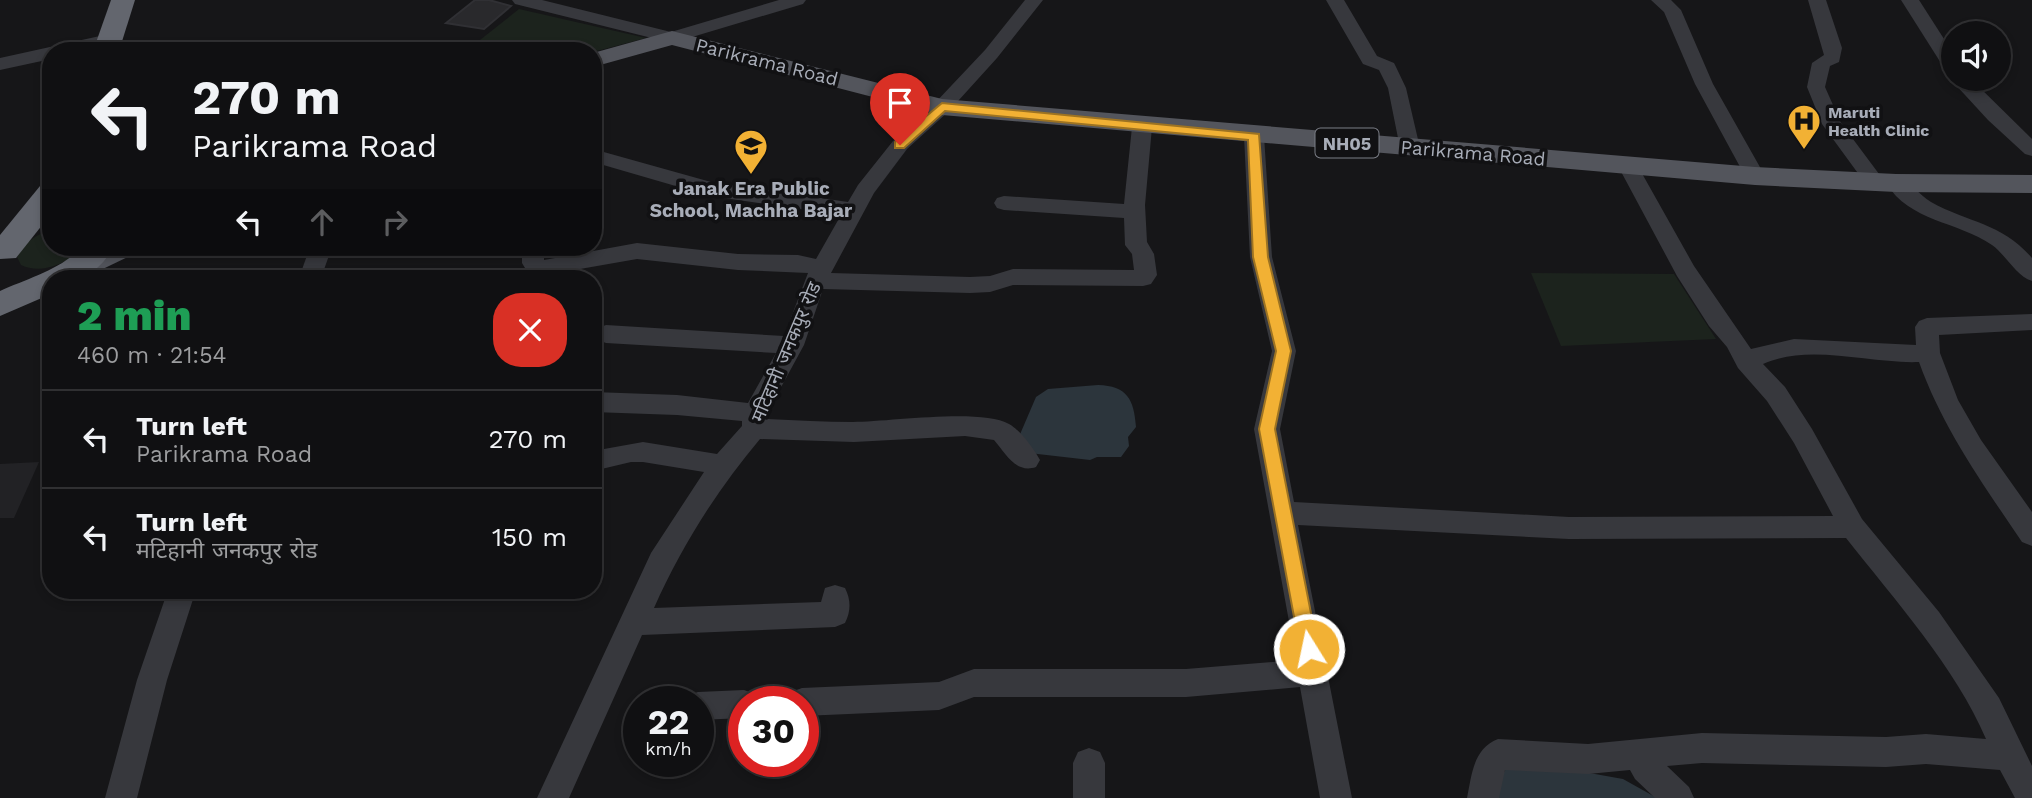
<!DOCTYPE html>
<meta charset="utf-8">
<style>
:root{--surface:#101012;--page:#1e1e20;--text:#f1f3f6;--muted:#9c9d9f;--line:#303032}
body{margin:0;font-family:"Work Sans","Noto Sans Devanagari",sans-serif;background:var(--page);color:var(--text);height:100vh;display:flex;flex-direction:column;font-size:26px;white-space:nowrap}
*{box-sizing:border-box;margin:0}
p{font-size:23px;color:var(--muted)}
.icon{flex:none;width:38px;height:38px;fill:none;stroke:currentColor;stroke-width:2;stroke-linecap:round;stroke-linejoin:round}
.map{position:relative;flex:1;overflow:hidden}
.details{position:absolute;left:42px;top:270px;width:560px;height:329px;display:flex;flex-direction:column;background:var(--surface);border-radius:28px;box-shadow:0 4px 10px #0003,0 0 0 2px var(--line)}
.details>*{flex:none}
.hud{position:absolute;left:42px;top:42px;width:560px;height:214px;border-radius:28px;box-shadow:0 4px 10px #0003,0 0 0 2px var(--line);background:#101012;color:var(--text);overflow:hidden}
.tools{position:absolute;left:1941px;top:21px;display:grid;gap:14px}
.tools a{display:grid;place-items:center;width:70px;height:70px;border-radius:50%;background:var(--surface);box-shadow:0 4px 10px #0003,0 0 0 2px var(--line);font-size:35px}
.speed{position:absolute;left:623px;top:686px;display:flex;gap:14px;font-size:35px;font-weight:700;text-align:center}
.speed>*{display:grid;place-content:center;width:91px;height:91px;border-radius:50%;background:var(--surface);box-shadow:0 4px 10px #0003,0 0 0 2px var(--line);line-height:1}
.speed small{font-size:18px;font-weight:400}
.speed .limit{border:10px solid #d22;background:#fff;color:#111}
.pin{position:absolute;display:grid;place-items:center;width:60px;height:60px;color:#fff;margin:-72px -30px;border-radius:50% 50% 50% 0;rotate:-45deg;box-shadow:0 0 7px #0007}
.pin .icon{rotate:45deg}
.me{position:absolute;width:77px;margin:-38px;rotate:350deg;stroke-linejoin:round;filter:drop-shadow(0 0 5px #0008)}
.turn{display:flex;align-items:center;gap:24px;height:147px;padding:0 35px;font-size:32px}
.turn .icon{width:91px;height:91px;stroke-width:2.5}
.turn b{display:block;font-size:49px;line-height:60px}
.lanes{display:flex;align-items:center;height:66px;padding:0 35px;background:#0003;justify-content:center;gap:35px;direction:ltr}
.lanes .off{opacity:.35}
.round{display:grid;place-items:center;flex:none;width:74px;height:74px;border-radius:28px;background:var(--page)}
.head{display:flex;align-items:center;justify-content:space-between;height:119px;padding:0 35px}
h1{font-size:42px;font-weight:800;line-height:52px;color:#1e9e55}
ul{padding:0;list-style:none}
li{display:flex;align-items:center;gap:21px;height:98px;padding:0 35px;border-top:2px solid var(--line)}
li div{flex:1}
li b{display:block;font-size:26px}
li em{font-style:normal}
.map>svg:first-child{display:block}
</style>
<div class="map">
<svg width="2032" height="798" viewBox="0 0 2032 798">
<rect width="100%" height="100%" fill="#161618"/>
<polygon fill="#222225" points="39,462 14,518 0,518 0,464"/>
<g fill="#1c231d">
<polygon points="519,9 646,38 593,52 466,51"/>
<path d="M51,230v17h32c-14,16 -41,28 -62,18l-4,-8c7,-15 19,-22 34,-27z"/>
<polygon points="1531,273 1674,274 1716,339 1561,346"/>
</g>
<g fill="#2c353c">
<path d="M1098,385c29,1 36,14 38,42l-8,10 1,9 -8,11h-24l-7,3 -61,-7 -11,-14 18,-42 12,-8z"/>
<polygon points="1522,761 1623,779 1657,798 1489,798 1507,767"/>
</g>
<polygon fill="#29292c" stroke="#303034" stroke-width="2" points="475,0 489,0 511,6 484,29 446,23"/>
<g fill="none" stroke-linecap="round" stroke-linejoin="round">
<g fill="#37383d" fill-rule="evenodd">
<polygon points="512,0 542,0 671,32 779,0 806,0 803,4 672,43 515,4"/>
<path d="M1025,0h18l-46,58 -48,53 -42,38 -33,44 -43,80 139,4 20,-1 23,-7 121,1 -2,-16 -7,-9 -1,-27 -120,-8 -7,-2 -3,-5 3,-5 7,-2 120,8 8,-77 3,-4h14l3,4 -7,78 2,37 7,12 3,21 -6,9 -8,2 -130,-1 -23,7 -20,1 -147,-4 -19,56 -37,68v6c29,1 58,3 86,3 35,0 128,-14 156,2 11,6 25,25 31,36l-4,7c-20,7 -30,-13 -42,-27l-29,-4 -111,6 -94,-3c-43,51 -79,108 -106,169l167,-6 4,-14 10,-3 10,3c6,12 6,23 0,35l-10,4 -193,8 -73,163h-32l114,-245 53,-81 -61,-10h-12l-38,9v-20l50,-9 74,12 25,-28v-5l-65,-6 -84,-3v-20l84,3 71,8 28,-50 -170,-10 -8,-3 -4,-6 4,-6 8,-3 178,11 24,-63 -70,-3 -101,-11 -97,17 -15,-8 -3,-5v-16h22v13l93,-17 101,11 60,1 18,4 25,-44 -131,-19 -117,-34v-13l118,33 137,20 10,-17 35,-44 42,-38 50,-53z"/>
<polygon points="1326,0 1344,0 1377,56 1394,63 1396,67 1406,88 1420,148 1417,152 1403,152 1400,148 1388,88 1379,70 1363,64"/>
<polygon points="1651,0 1671,0 1681,10 1713,84 1765,176 1762,181 1748,181 1745,176 1695,84 1664,12"/>
<polygon points="1808,0 1826,0 1842,48 1839,62 1830,66 1825,87 1841,123 1885,182 1882,187 1868,187 1822,124 1807,87 1812,63 1824,55"/>
<polygon points="1901,0 1919,0 1953,53 1953,73 1946,71"/>
<polygon points="109,34 118,39 115,43 84,51 51,51 51,59 0,70 0,58"/>
<polygon points="1953,77 1971,79 2032,139 2032,156 2025,154 1988,120 1954,83"/>
<path d="M1254,130l7,2 3,4 8,121 24,94 -16,78 14,73 275,15 264,-1 -39,-73 -27,-42 -29,-33 -11,-21 -18,-21 -32,-50 -59,-110 3,-5h14l59,105 57,83 43,-10 122,6 -1,-18 4,-6 8,-3 105,-4v16l-93,5 1,18 18,47 23,40 51,72v34l-10,-4c-39,-58 -79,-113 -103,-180 -49,2 -110,-19 -156,2l22,23 27,42 50,90 77,93 60,86 33,68v32h-17l-15,-28 -74,-6 -40,3 -184,-4 -35,3 22,21 5,11h-39l-20,-19 -5,-9 -42,4 -83,-4 -6,28h-32c5,-24 6,-49 31,-59l90,5 114,-11 184,4 40,-3 60,5c-30,-71 -92,-140 -140,-201l-277,1 -271,-14 54,273h-32l-20,-111 -114,10h-212l-35,13 -136,6v-14h-16l4,-10 11,-4 137,-6 35,-13h212l110,-9 -42,-231 18,-78 -22,-94 -6,-121 3,-4z"/>
<path d="M1896,176c13,4 23,19 35,26 38,21 71,21 101,56v23c-16,-5 -26,-26 -40,-36 -35,-24 -82,-23 -106,-62l3,-5z"/>
<polygon points="310,247 332,247 321,278 299,278"/>
<polygon points="168,590 196,590 167,680 137,798 105,798 137,680"/>
<polygon points="744,690 755,694 758,702 744,702 744,718 698,720 698,702 685,702 687,696 698,692"/>
<polygon points="1089,748 1100,752 1105,763 1105,798 1073,798 1073,763 1078,752"/>
</g>
<g fill="#53555c" fill-rule="evenodd">
<polygon points="672,31 942,99 1755,167 1896,174 2032,175 2032,193 1896,192 1755,185 942,115 672,45 593,67 593,53"/>
<polygon points="100,247 138,247 134,254 84,278 61,278 58,272 62,265"/>
</g>
<g fill="#63666e" fill-rule="evenodd">
<polygon points="111,0 135,0 119,51 93,51"/>
<polygon points="51,183 51,214 16,258 0,259 0,235 40,186"/>
<path d="M81,247h33c-19,30 -30,31 -63,31v16l-51,22v-25c26,-12 63,-22 81,-44z"/>
</g>
</g>
<polygon fill="#f2b134" stroke="#9d7322" stroke-width="2" points="942,103 1259,134 1268,257 1291,351 1275,429 1318,649 1316,655 1309,658 1302,655 1300,649 1259,429 1276,351 1253,257 1248,140 945,111 904,148 895,148 895,142"/>
<defs>
<symbol id="hospital-pin" viewBox="-11 -11 22 30"><path d="M0 17L-7.5 6A9.5 9.5 0 1 1 7.5 6Z" fill="#f2b134" stroke="#111113"/><path d="M-5-5h3v3.5h4V-5h3V5h-3V1.5h-4V5h-3Z" fill="#111"/></symbol>
<symbol id="school-pin" viewBox="-11 -11 22 30"><path d="M0 17L-7.5 6A9.5 9.5 0 1 1 7.5 6Z" fill="#f2b134" stroke="#111113"/><path d="M0-5L7-2L0 1L-7-2ZM-4 1L0 2.5L4 1V4Q0 6-4 4Z" fill="#111"/></symbol>
</defs>
<g fill-rule="evenodd">
<use href="#hospital-pin" x="1785" y="102" width="38" height="52"/>
<use href="#school-pin" x="732" y="127" width="38" height="52"/>
</g>
<g text-anchor="middle" dominant-baseline="central" stroke-width="7" stroke-linejoin="round" paint-order="stroke">
<g font-size="16" font-weight="bold" fill="#a8adb8" stroke="#111113" text-anchor="start">
<text x="1828" y="112">Maruti<tspan x="1828" dy="18">Health Clinic</tspan></text>
</g>
<rect fill="#111113" stroke="#7b7e86" stroke-width="2" x="1315.5" y="128.5" width="63" height="29" rx="5"/>
<g font-size="18" font-weight="bold" fill="#a8adb8">
<text x="1347" y="143">NH05</text>
</g>
<g font-size="19" fill="#a8adb8" stroke="#111113">
<text transform="translate(767 62) rotate(14)">Parikrama Road</text>
<text transform="translate(1473 153) rotate(5)">Parikrama Road</text>
<text transform="translate(786 352) rotate(-67)">मटिहानी जनकपुर रोड</text>
</g>
<g font-size="19" font-weight="bold" fill="#a8adb8" stroke="#111113">
<text x="751" y="188">Janak Era Public<tspan x="751" dy="22">School, Machha Bajar</tspan></text>
</g>
</g>
</svg>
<div class="tools">
<a><svg class="icon" aria-label="sound" viewBox="0 0 24 24"><path d="M4 9h4l5-4v14l-5-4H4zM17 9q2 3 0 6"/></svg></a>
</div>
<div class="speed"><div>22<small>km/h</small></div><div class="limit">30</div></div>
<div class="pin" style="left:900px;top:145px;background:#d93025"><svg class="icon" aria-label="arrive" viewBox="0 0 24 24"><path d="M6 21V4h12l-3 4 3 4H6"/></svg></div>
<svg class="me" style="left:1309px;top:649px" viewBox="-20 -20 40 40"><circle r="17" fill="#f2b134" stroke="#fff" stroke-width="3"/><path d="M0-11L8 9 0 5-8 9z" fill="#fff"/></svg>
<div class="hud">
<div class="turn"><svg class="icon" aria-label="left" viewBox="0 0 24 24"><path d="M17 20v-9H6M10 6l-5 5 5 5"/></svg><div><b>270 m</b>Parikrama Road</div></div>
<div class="lanes"><svg class="icon" aria-label="left" viewBox="0 0 24 24"><path d="M17 20v-9H6M10 6l-5 5 5 5"/></svg><svg class="icon off" aria-label="ahead" viewBox="0 0 24 24"><path d="M12 20V5M6 11l6-6 6 6"/></svg><svg class="icon off" aria-label="right" viewBox="0 0 24 24"><path d="M7 20v-9h11M14 6l5 5-5 5"/></svg></div>
</div>
<section class="details">
<div class="head"><div><h1>2 min</h1><p>460 m · 21:54</p></div><a class="round" style="background:#d93025;color:#fff"><svg class="icon" aria-label="close" viewBox="0 0 24 24"><path d="M6 6l12 12M18 6L6 18"/></svg></a></div>
<ul>
<li><svg class="icon" aria-label="left" viewBox="0 0 24 24"><path d="M17 20v-9H6M10 6l-5 5 5 5"/></svg><div><b>Turn left</b><p>Parikrama Road</p></div><em>270 m</em></li>
<li><svg class="icon" aria-label="left" viewBox="0 0 24 24"><path d="M17 20v-9H6M10 6l-5 5 5 5"/></svg><div><b>Turn left</b><p>मटिहानी जनकपुर रोड</p></div><em>150 m</em></li>
</ul>
</section>
</div>
